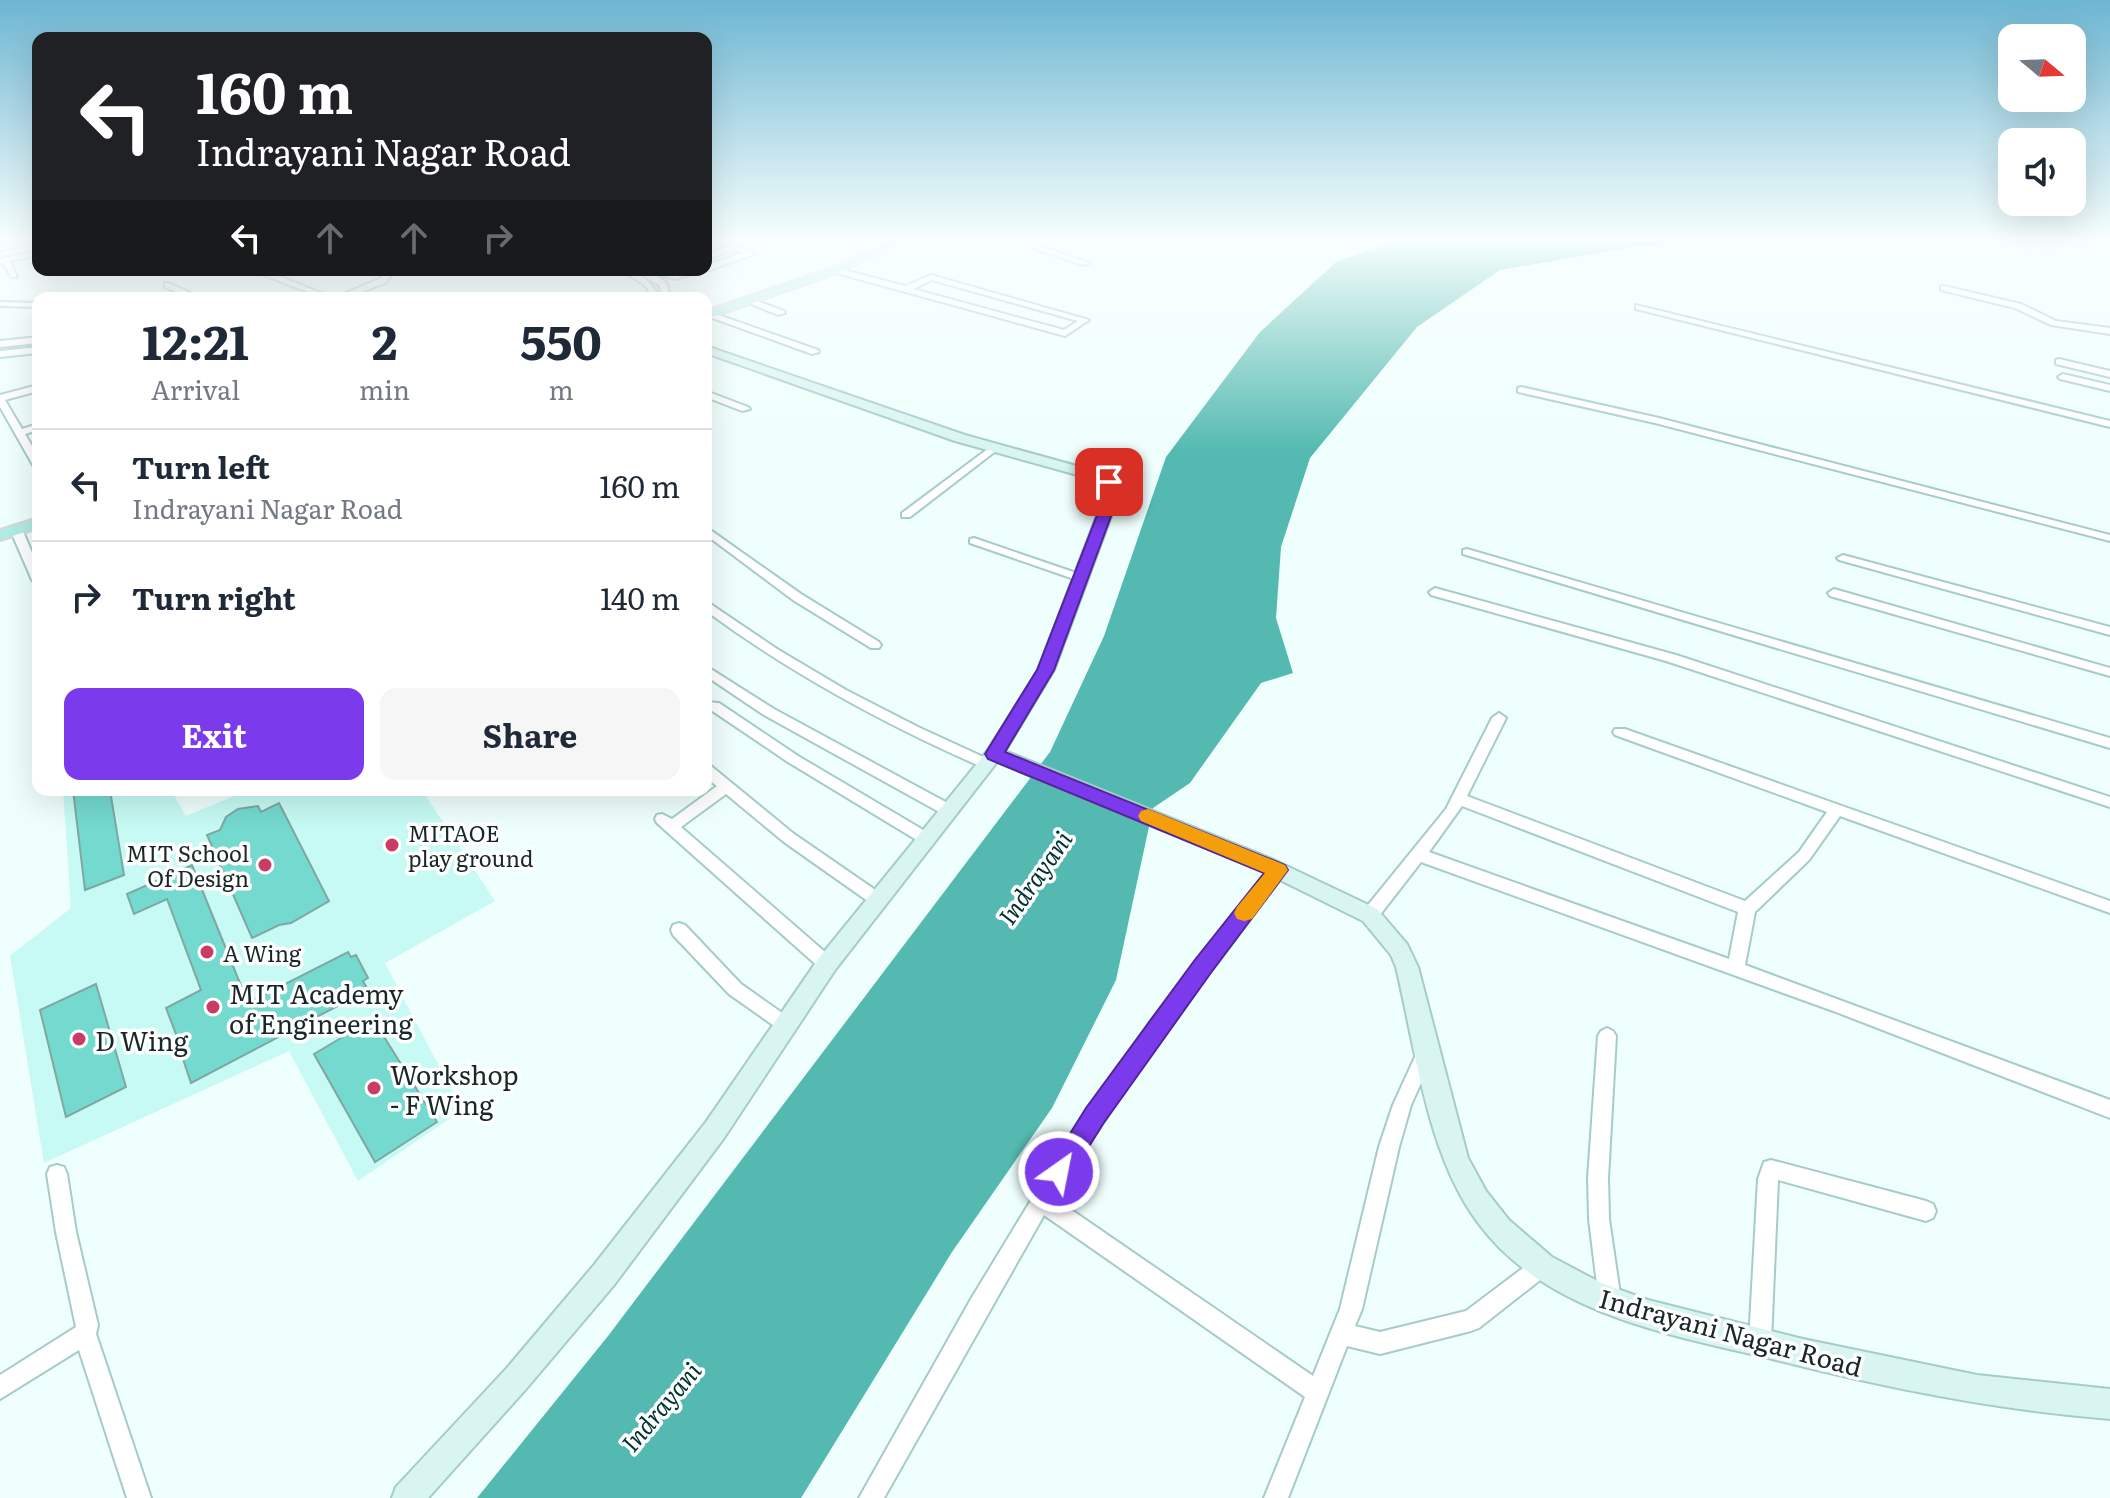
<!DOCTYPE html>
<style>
:root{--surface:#fff;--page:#f6f6f7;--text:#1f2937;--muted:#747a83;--line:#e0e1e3;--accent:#7c3aed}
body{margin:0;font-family:Literata,serif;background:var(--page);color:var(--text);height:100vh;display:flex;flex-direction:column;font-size:30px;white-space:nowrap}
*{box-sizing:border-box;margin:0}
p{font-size:26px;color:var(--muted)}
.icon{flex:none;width:44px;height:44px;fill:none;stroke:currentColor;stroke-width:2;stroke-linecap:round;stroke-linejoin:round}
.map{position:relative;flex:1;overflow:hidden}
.drawer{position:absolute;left:32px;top:292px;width:680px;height:504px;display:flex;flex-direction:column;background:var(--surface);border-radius:16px;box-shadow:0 8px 32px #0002}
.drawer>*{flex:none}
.banner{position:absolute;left:32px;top:32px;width:680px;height:244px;border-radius:16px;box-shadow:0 8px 32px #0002;background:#202124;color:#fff;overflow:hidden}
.needle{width:52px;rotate:109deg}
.fabs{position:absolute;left:1998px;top:24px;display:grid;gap:16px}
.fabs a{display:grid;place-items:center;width:88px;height:88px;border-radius:16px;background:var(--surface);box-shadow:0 8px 32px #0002;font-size:40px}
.pin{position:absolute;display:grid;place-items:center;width:68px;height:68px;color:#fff;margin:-34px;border-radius:16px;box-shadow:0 4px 12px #0006}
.me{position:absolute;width:88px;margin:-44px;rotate:33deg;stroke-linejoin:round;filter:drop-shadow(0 0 6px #0008)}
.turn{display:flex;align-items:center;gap:28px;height:168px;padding:0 32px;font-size:36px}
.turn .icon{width:104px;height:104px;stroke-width:2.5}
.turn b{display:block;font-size:56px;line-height:68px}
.lanes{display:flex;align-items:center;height:76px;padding:0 32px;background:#0003;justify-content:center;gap:40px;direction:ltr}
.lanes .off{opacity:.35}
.eta{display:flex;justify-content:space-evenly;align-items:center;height:136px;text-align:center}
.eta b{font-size:48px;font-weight:700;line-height:56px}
.action{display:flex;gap:16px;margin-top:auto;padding:16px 32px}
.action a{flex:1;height:92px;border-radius:16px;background:var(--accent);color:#fff;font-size:32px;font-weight:700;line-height:92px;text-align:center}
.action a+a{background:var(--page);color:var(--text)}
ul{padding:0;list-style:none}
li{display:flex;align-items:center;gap:24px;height:112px;padding:0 32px;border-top:2px solid var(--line)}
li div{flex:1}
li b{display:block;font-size:30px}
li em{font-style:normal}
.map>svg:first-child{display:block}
</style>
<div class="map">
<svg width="2110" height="1498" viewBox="0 0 2110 1498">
<rect width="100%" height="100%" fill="#effffd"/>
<polygon fill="#c7faf4" points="63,790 171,790 186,816 248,790 422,790 495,901 385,963 462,1110 358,1181 289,1051 44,1163 10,956 71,908"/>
<polygon fill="#54bab1" points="1395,241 1694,241 1635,247 1500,270 1417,327 1310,458 1281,547 1276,618 1293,673 1261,683 1190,783 1153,808 1116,980 1052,1108 952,1252 801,1498 477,1498 608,1336 1050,752 1104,636 1166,457 1260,332 1336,262"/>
<g fill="#74d9cf" stroke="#81a7a3" stroke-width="2">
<polygon points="73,790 110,790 124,875 85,890"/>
<polygon points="279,803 329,901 291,923 279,925 252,938 207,835 220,830 226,817 238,809 258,806 261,812"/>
<polygon points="192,865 248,1003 348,952 351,957 356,955 368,978 363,981 368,990 191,1083 182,1056 184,1055 166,1008 201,990 167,899 134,914 127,894"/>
<polygon points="96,984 126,1087 66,1117 40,1010"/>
<polygon points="373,1019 437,1122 375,1162 314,1054"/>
</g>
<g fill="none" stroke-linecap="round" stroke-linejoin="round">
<defs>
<g id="street">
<polygon points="22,241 37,241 0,250 0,246"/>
<polygon points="842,241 852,241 844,245 840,243"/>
<polygon points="1012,241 1024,241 1090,263 1083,265"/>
<polygon points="734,245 753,253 752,255 709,270 705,270 706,265 742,253 734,250 706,259 706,254"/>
<polygon points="38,251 38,255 10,261 17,277 11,277 3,263 0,263 0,259"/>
<path d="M836,268l69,18 26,-11 158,45 -24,16 -232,-64v-4zM932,280l146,41 -14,9 -151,-41z"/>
<polygon points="380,270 388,270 390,277 385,283 345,298 323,298 259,273 266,271 334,298 379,279 382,277"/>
<path d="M622,270c18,0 30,13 38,28h-8l-6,-12z"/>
<polygon points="659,270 676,275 692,270 704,270 676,279 657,274"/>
<polygon points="642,271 648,271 666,282 671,298 663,298 659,285 642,275"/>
<polygon points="168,283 198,296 199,298 189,298 165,287 165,283"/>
<polygon points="1944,286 2021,304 2056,321 2110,328 2110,334 2051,325 2015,308 1941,290 1941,286"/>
<polygon points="749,298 784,311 785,313 778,315 746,302 745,300"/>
<polygon points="0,302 38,303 38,307 0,306"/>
<polygon points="1636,305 2110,421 2110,427 1636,309"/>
<polygon points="710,312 818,350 819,352 812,354 707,316 707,312"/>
<polygon points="38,337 38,343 0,347 0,341"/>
<polygon points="38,347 38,353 0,357 0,351"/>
<polygon points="2059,359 2110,371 2110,377 2056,364 2056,360"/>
<polygon points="2063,374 2110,385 2110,391 2060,379 2058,377"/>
<polygon points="38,385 38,391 5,400 22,429 38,424 38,430 25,434 38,456 38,468 33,465 0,407 0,395"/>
<polygon points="1521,387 1659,418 2110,535 2110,541 1655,423 1518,392 1518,388"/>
<polygon points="706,391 748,407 750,409 742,411 706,397"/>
<polygon points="993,445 998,448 997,450 910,517 902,517 902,513"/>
<polygon points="16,526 22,529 38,567 38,584 32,580 10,529"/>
<polygon points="706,527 801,594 879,642 881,645 879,648 871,648 793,600 706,535"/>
<polygon points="974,538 1085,576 1087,578 1085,580 1077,580 970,543 970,539"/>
<polygon points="1467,549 2110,738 2110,748 1463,554 1463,550"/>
<polygon points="1843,555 2110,627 2110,635 1839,560 1837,558"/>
<polygon points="1435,588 1676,655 2110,797 2110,807 1666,661 1431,595 1429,592"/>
<polygon points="1834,589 2110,668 2110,676 1830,596 1828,593"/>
<path d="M706,601l71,48 69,41 72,37 74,34 2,3 -7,5 -5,-2c-98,-43 -190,-93 -276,-156z"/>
<polygon points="706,666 774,709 953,806 955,810 953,814 943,814 764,715 706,676"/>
<polygon points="706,702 719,703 798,756 930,834 933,838 930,842 920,842 788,762 711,710 706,710"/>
<path d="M1499,713l7,5 -39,78 278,105 54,-49 28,-40 -212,-77 -2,-3 2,-3h10l485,172v12l-270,-97 -31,44 -54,52 -10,53 365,135v18l-274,-106 -415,-150 -45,58 -6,1 -6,-1 -2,-5 2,-5 82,-101 46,-91zM1462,806l276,106 -9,47 -300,-107z"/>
<polygon points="706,765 711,766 794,834 884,896 886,900 884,904 878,906 872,904 784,842 726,794 681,827 833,959 835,964 833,969 827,971 821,969 657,823 655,819 657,815 662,814 672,819 717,786 706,778"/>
<polygon points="1278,864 1284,866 1286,870 1284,874 1143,1061 1054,1198 1313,1376 1340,1309 1379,1147 1393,1105 1420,1046 1426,1044 1432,1046 1435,1052 1411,1105 1399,1147 1362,1309 1355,1326 1380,1332 1466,1311 1535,1259 1542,1256 1549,1259 1552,1266 1549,1273 1479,1328 1471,1331 1380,1354 1347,1346 1288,1498 1264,1498 1305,1397 1044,1215 884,1498 859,1498 971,1299 1056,1159 1153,1018 1272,866"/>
<polygon points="679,923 685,925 741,984 792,1020 795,1025 792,1030 786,1033 780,1030 729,994 673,935 671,930 673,925"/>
<polygon points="1607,1028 1613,1031 1616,1036 1608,1178 1609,1219 1621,1301 1618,1309 1610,1312 1602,1309 1599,1301 1589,1219 1588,1178 1598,1036 1601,1031"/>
<polygon points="1771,1160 1926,1201 1933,1204 1936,1211 1933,1218 1926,1221 1778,1180 1771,1342 1768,1350 1760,1353 1752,1350 1749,1342 1758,1179 1764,1162"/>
<polygon points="57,1165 64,1167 67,1174 76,1232 98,1325 96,1334 151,1498 127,1498 79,1350 0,1399 0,1375 76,1327 56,1232 47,1174 50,1167"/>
</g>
<path id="secondary" d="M706,346l259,89 137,38 12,6 6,13 -66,178 -49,81 269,109 103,49 30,35 11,23 50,191 18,33 23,29 43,37 49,26 47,17 155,39 174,36 133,14v30c-114,-9 -223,-31 -334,-59 -103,-25 -229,-45 -297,-136 -52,-68 -63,-174 -83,-257l-5,-12 -28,-34 -103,-51 -263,-108 -162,208 -111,168 -110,147 -88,104 -98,109h-36l4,-11 110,-118 88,-104 112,-143 113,-164 169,-208 50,-80 68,-178 -3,-8 -11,-5 -137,-38 -249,-88z"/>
<g id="primary">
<polygon points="890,241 904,241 840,272 706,319 706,311 832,268"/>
<polygon points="38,518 38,528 0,540 0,530"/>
</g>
</defs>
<use href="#street" stroke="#a5ccc8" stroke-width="4"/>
<use href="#secondary" stroke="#a5ccc8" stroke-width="4"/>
<use href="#primary" stroke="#d5d8d8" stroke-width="4"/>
<use href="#street" fill="#fff" fill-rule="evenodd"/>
<use href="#secondary" fill="#d8f5f2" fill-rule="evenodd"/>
<use href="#primary" fill="#b1ebe6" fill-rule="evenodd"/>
</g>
<linearGradient id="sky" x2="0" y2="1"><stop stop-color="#6db6d2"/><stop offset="0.53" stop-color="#f8fffe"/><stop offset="1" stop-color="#f8fffe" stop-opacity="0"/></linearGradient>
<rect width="2110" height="451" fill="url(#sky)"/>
<polygon fill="#7c3aed" stroke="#51269a" stroke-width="2" points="1105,479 1114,479 1120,492 1054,670 1005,752 1285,865 1288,870 1210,974 1103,1124 1068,1180 1059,1184 1050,1180 1046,1172 1086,1108 1194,961 1264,873 988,759 985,754 1037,670 1106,492"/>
<polygon fill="#f59e0b" points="1148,809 1285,865 1288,870 1252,919 1244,921 1237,919 1234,913 1237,907 1265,873 1141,821 1138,816 1141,811"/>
<g fill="#ca3c65" stroke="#fff" stroke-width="3">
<circle cx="392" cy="845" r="8"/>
<circle cx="265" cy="865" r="8"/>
<circle cx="207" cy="952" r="8"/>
<circle cx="213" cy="1007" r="8"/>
<circle cx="79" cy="1039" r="8"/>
<circle cx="374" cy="1088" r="8"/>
</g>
<g text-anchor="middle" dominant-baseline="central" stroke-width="7" stroke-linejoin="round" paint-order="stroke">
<g font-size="22" fill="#182826" stroke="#fff" text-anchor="start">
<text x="408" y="832">MITAOE<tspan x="408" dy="25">play ground</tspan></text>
<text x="249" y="852" text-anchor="end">MIT School<tspan x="249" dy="25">Of Design</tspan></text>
<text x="223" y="952">A Wing</text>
</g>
<g font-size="24" font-style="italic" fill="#00332f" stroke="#fff">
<text transform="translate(1034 877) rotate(-55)">Indrayani</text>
<text transform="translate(660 1406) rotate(-50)">Indrayani</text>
</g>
<g font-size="26" fill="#182826" stroke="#fff" text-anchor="start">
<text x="229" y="992">MIT Academy<tspan x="229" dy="30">of Engineering</tspan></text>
<text x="95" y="1039">D Wing</text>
<text x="390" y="1073">Workshop<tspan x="390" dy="30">- F Wing</tspan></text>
</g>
<g font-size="26" fill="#182826" stroke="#fff">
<text transform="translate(1731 1331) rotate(15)">Indrayani Nagar Road</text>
</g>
</g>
</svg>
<div class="fabs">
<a><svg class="needle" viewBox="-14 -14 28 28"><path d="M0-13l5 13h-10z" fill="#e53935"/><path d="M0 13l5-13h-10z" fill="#747a83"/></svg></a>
<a><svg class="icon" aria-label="sound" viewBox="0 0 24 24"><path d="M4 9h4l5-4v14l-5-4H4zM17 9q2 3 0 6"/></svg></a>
</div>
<div class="pin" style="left:1109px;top:482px;background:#d93025"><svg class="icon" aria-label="arrive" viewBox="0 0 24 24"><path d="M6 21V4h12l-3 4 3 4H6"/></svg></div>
<svg class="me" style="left:1059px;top:1172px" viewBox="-20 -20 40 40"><circle r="17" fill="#7c3aed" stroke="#fff" stroke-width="3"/><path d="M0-11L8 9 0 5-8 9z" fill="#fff"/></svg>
<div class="banner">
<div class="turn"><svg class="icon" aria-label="left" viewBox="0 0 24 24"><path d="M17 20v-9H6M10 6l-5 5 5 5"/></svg><div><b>160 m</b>Indrayani Nagar Road</div></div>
<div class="lanes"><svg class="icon" aria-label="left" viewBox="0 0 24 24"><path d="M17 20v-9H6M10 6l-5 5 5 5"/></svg><svg class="icon off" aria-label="ahead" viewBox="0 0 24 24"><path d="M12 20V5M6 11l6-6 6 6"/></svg><svg class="icon off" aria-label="ahead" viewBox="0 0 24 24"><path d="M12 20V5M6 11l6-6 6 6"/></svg><svg class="icon off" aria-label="right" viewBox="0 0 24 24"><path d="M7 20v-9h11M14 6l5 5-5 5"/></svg></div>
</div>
<section class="drawer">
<div class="eta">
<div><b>12:21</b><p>Arrival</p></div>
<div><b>2</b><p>min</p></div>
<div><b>550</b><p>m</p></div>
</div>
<ul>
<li><svg class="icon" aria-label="left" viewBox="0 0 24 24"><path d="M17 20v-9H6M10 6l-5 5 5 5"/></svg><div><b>Turn left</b><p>Indrayani Nagar Road</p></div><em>160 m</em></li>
<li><svg class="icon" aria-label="right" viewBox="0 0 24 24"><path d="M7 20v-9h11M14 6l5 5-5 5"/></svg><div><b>Turn right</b></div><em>140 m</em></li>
</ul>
<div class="action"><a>Exit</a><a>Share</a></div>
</section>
</div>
